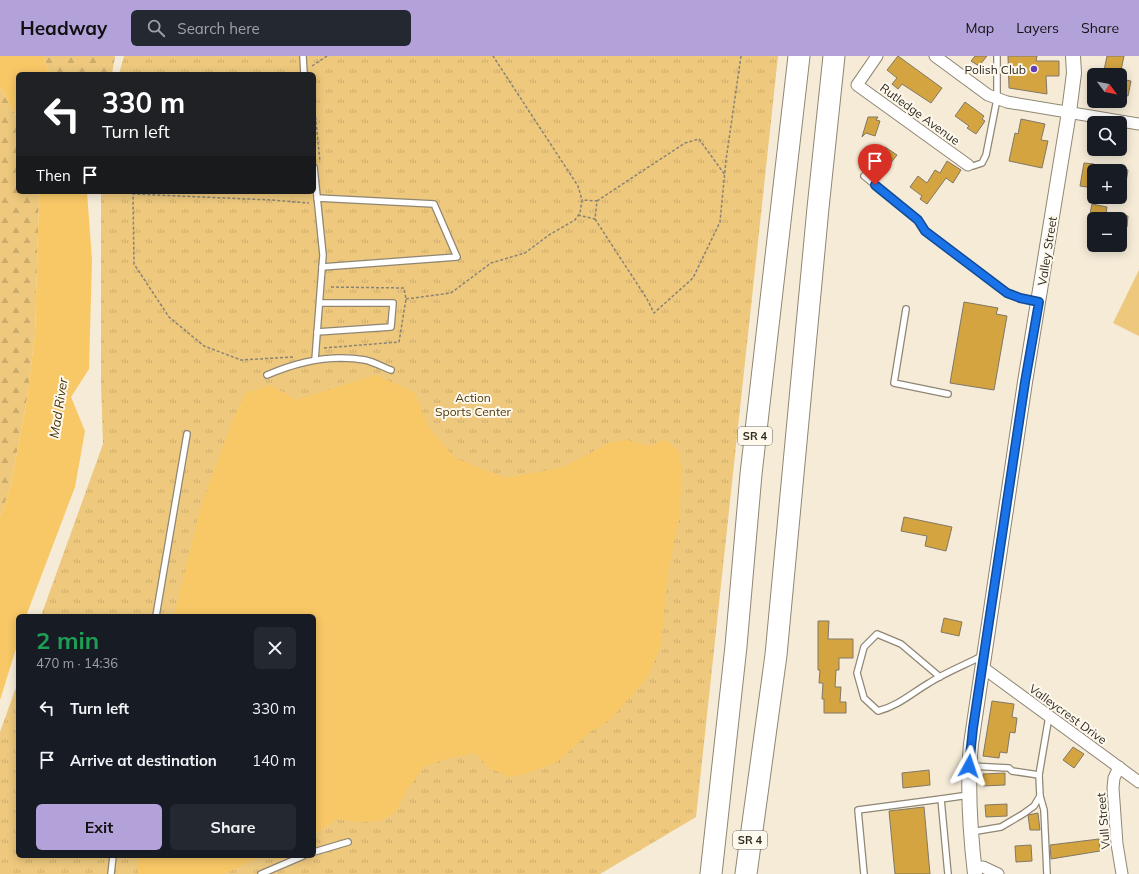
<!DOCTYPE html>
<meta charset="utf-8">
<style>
:root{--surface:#171b24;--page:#242831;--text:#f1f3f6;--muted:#9ea1a6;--accent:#b2a2d9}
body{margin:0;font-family:Mulish,sans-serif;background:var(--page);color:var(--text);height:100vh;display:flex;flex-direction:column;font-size:15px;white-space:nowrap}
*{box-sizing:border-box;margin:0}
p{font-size:13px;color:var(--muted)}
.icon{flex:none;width:22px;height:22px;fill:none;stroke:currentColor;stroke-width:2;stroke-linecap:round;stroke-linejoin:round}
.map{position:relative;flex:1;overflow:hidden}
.drawer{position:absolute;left:16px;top:558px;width:300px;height:244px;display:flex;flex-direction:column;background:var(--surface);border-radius:6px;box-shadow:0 2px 10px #0003}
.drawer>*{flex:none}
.guide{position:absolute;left:16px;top:16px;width:300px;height:122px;border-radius:6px;box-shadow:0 2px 10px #0003;background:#202124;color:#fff;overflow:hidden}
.needle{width:26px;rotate:122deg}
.buttons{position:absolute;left:1087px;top:12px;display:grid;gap:8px}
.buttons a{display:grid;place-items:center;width:40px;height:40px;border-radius:6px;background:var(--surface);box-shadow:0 2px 10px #0003;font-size:20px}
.pin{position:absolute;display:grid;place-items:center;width:34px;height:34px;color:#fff;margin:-41px -17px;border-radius:50% 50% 50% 0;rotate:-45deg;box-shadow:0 0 4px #0007}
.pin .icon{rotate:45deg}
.me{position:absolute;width:44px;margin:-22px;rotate:5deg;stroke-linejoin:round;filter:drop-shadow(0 0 3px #0008)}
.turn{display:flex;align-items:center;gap:14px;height:84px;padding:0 20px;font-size:18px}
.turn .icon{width:52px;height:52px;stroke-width:2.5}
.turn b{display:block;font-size:28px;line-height:34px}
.then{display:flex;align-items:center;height:38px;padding:0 20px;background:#0003;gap:8px;font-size:15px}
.round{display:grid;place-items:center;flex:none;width:42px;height:42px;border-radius:6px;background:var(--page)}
.summary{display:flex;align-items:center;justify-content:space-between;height:68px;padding:0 20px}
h1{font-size:24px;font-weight:700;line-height:30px;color:#1e9e55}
.primary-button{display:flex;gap:8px;margin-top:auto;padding:8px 20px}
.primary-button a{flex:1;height:46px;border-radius:6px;background:var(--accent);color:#111;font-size:16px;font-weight:700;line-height:46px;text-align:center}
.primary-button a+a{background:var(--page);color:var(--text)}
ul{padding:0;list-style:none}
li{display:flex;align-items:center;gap:12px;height:52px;padding:0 20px}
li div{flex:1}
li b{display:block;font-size:15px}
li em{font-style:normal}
header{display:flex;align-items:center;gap:24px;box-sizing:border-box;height:56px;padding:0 20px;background:var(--accent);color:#111}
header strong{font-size:19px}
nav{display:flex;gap:22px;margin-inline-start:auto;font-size:14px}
.search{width:280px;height:36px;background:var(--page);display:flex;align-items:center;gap:10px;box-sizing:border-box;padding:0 14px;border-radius:6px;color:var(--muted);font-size:15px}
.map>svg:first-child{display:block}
</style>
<header>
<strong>Headway</strong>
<div class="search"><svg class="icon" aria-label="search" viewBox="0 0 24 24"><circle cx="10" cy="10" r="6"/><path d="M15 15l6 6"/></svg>Search here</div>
<nav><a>Map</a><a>Layers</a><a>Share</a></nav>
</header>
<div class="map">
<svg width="1139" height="818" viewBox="0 0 1139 818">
<defs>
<pattern id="forest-firs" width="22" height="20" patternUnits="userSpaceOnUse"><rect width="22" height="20" fill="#edc87d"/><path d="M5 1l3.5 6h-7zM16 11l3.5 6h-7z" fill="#ccac6c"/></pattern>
<pattern id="park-tufts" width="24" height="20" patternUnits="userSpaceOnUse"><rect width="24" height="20" fill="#edc87d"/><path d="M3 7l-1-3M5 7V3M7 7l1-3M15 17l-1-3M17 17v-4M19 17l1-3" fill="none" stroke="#ccac6c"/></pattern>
</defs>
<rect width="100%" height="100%" fill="#f5ebd7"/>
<polygon fill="#edc87d" points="1139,214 1139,280 1113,267"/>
<g fill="url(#forest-firs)">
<polygon points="43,0 115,0 112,18 50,18"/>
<polygon points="0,31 18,63 18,136 38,136 39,142 35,277 27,343 10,432 0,461"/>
</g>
<polygon fill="url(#park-tufts)" points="124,0 778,0 696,761 600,818 0,818 0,676 18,626 18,800 314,800 314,560 41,560 103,388 101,327 101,136 314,136 314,18 119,18"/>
<g fill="#f8c866">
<polygon points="0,0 43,0 50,18 18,18 18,63 0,31"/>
<polygon points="38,136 87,136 92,204 89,313 71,341 85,375 75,431 26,560 18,560 18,586 0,644 0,461 10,432 27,343 35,277 39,142"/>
<polygon points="376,319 414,336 429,372 455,402 506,422 564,411 609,387 627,384 649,390 665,384 678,394 682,416 679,460 667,522 661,589 647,622 610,664 590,676 557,706 524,718 510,721 489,712 475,697 450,702 425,710 406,735 395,757 380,765 363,766 336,763 314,779 314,560 174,560 201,450 233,363 246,337 271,329 296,344"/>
<polygon points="137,800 261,800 224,818 138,818"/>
</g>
<g fill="#d3a43f" stroke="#817866">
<polygon points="898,0 942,32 931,47 902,28 898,33 892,28 897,22 887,14"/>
<polygon points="975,0 987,0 979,10 971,5"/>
<polygon points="1008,0 1037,0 1036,5 1059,5 1059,20 1046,20 1047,38 1009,32"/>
<polygon points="1107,0 1124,0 1120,19 1103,19"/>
<polygon points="1120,23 1131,25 1128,40 1120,38"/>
<polygon points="965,46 984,60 982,63 985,65 976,78 967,72 969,70 955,60"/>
<polygon points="868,61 878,61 876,64 880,65 875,80 866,77 862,81"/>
<polygon points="1021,63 1045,68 1041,84 1048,85 1042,112 1009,105 1015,77 1018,78"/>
<polygon points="885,91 897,99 886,113 885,112 883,115 875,110 877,107 876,106 882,98 881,96"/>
<polygon points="947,105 961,114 953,127 946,122 927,148 920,143 922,140 910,131 918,120 927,127 935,114 940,117"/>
<polygon points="1084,107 1094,108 1094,132 1080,130"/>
<polygon points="1120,112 1128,114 1124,139 1120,139"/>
<polygon points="1092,148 1107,151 1105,163 1089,163"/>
<polygon points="1120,159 1128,160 1127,171 1120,170"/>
<polygon points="964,246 998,252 996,258 1007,260 994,334 950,327"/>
<polygon points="904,461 952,471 946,495 925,490 927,480 901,475"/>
<polygon points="944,562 962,566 959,580 941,576"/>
<polygon points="818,565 829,565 828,583 853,583 853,602 839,602 839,614 836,614 835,631 841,631 840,646 846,646 846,657 824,657 824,643 822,643 823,627 819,627 820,614 818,614"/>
<polygon points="992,645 1014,648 1012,661 1017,662 1015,677 1010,676 1007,697 1000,696 999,702 983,700"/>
<polygon points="1073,691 1084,698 1074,712 1063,704"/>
<polygon points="929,714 930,729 903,732 902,717"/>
<polygon points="1005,717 1005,729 983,730 983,718"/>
<polygon points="1007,748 1007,760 986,761 985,749"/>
<polygon points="924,751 930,818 895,818 889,755"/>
<polygon points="1038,757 1040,774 1030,774 1028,759"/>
<polygon points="1099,783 1100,795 1051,803 1050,789"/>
<polygon points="1031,789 1032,805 1016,806 1015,790"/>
</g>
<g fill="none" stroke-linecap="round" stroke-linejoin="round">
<defs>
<g id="service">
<polyline points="303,0 304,18"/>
<polyline points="968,109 973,110 982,107 986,99 997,43 997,0"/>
<polyline points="314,111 323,199 315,304"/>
<polyline points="864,120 918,164 925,175 1007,237 1020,242 1039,245"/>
<polyline points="317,142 434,148 457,201 322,211"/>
<polyline points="906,253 894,327 948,338"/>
<polyline points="317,276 391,271 393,247 320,247"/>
<path d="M267,319c30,-13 64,-21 98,-15 9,2 18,7 26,10"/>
<polyline points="156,560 187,378"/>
<path d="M940,621l-39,-33 -24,-10 -13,13 -7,26 7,25 14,13c20,-5 34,-18 51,-28 17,-11 36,-18 53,-27"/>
<polyline points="970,710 1009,712 1012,715 1039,719"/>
<polyline points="971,776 1001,771 1023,758 1034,750 1040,740"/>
<polyline points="314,796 348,786"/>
<polyline points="111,818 113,800"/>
<polyline points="261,818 303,800"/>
<polyline points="864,818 858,754 941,743"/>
<polyline points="948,818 941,743 969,739"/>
<polyline points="1047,818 1044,754 1040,740 1039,719 1049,660"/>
</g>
<g id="minor">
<polyline points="877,0 857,29 968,109"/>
<polyline points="935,0 988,39 1007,46 1139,68"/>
<polyline points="982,611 1139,726"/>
<polyline points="1119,711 1114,722 1113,732 1117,788 1122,818"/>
<polyline points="974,811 983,811 998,818"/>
</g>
<path id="tertiary" d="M975,818c-5,-43 -8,-87 -4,-130l54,-362 44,-270 5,-39 -1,-17"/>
<g id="motorway">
<polyline points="711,818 736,590 751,418 799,0"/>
<polyline points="746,818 776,599 818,152 834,0"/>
</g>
</defs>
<use href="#service" stroke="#8f8673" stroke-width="8"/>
<use href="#minor" stroke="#8f8673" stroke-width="13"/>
<use href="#tertiary" stroke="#8f8673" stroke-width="16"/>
<use href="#motorway" stroke="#8f8673" stroke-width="23"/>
<g stroke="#898375" stroke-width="1.5" stroke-dasharray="3 2" stroke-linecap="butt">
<polyline points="312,10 327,0"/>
<polyline points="314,46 320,106"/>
<polyline points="597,145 685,87 699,83 725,119"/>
<polyline points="578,159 595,163 597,145 582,144"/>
<polyline points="595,163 647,243 654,257 693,222 720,166 726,104 741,0"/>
<polyline points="406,243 451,237 491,207 525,197 549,179 575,164 580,157 582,144 578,130 493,0"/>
<polyline points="324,292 399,286 406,243 404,232 329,231"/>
<polyline points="293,301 241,304 204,290 169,261 134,208 133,138 271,144 309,147"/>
</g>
<use href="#service" stroke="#fff" stroke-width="5.5"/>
<use href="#minor" stroke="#fff" stroke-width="11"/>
<use href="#tertiary" stroke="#fff" stroke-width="14"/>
<use href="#motorway" stroke="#fff" stroke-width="21"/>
</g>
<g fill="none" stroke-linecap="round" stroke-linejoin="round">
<defs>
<polyline id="route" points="875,129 918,164 925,175 1007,237 1020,242 1039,246 1025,326 973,672 969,710"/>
</defs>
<use href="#route" stroke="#114b97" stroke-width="10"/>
<use href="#route" stroke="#1a73e8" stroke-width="7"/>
</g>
<circle fill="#653eb6" stroke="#fff9ed" stroke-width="1.5" cx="1034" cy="13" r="4"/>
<g text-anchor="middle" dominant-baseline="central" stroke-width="4" stroke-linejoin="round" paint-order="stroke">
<g fill="#fff9ed" stroke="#6d6960" stroke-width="1">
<rect x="738" y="371" width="34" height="18" rx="3"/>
<rect x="733" y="775" width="34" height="18" rx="3"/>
</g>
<g font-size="11" font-weight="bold" fill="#2e2b23">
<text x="755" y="380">SR 4</text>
<text x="750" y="784">SR 4</text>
</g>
<g font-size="12" fill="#2e2b23" stroke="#fff9ed" text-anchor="end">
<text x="1026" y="13">Polish Club</text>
</g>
<g font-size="12" fill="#2e2b23" stroke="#fff9ed">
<text transform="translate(920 58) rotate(36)">Rutledge Avenue</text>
<text transform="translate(1047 195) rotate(-81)">Valley Street</text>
<text transform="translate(1068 658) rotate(36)">Valleycrest Drive</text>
<text transform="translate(1103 765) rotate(-95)">Vull Street</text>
</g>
<g font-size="12" fill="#4c390e" stroke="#fff9ed">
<text x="473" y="341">Action<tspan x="473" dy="14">Sports Center</tspan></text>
</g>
<g font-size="13" font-style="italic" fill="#453206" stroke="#fff9ed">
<text transform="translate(58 352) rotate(-81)">Mad River</text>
</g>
</g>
</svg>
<div class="buttons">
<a><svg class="needle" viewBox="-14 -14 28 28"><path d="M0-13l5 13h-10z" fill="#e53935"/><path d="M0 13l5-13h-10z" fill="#9ea1a6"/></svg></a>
<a><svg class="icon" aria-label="search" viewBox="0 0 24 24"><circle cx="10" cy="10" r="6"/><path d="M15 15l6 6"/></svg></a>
<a>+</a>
<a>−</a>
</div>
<div class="pin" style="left:875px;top:129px;background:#d93025"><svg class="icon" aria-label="arrive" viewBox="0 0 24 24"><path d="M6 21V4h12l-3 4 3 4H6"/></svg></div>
<svg class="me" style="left:969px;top:710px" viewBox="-20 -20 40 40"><path d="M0-17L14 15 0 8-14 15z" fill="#1a73e8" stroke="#fff" stroke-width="4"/></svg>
<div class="guide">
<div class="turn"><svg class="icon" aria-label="left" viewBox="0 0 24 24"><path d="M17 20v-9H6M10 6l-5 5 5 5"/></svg><div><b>330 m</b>Turn left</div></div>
<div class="then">Then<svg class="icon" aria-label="arrive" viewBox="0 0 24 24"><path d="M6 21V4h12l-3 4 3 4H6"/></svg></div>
</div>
<section class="drawer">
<div class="summary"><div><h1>2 min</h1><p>470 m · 14:36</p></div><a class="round"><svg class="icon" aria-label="close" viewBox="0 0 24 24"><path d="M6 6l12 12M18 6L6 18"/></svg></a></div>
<ul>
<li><svg class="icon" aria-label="left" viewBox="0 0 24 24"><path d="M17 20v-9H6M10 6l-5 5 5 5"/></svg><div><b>Turn left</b></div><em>330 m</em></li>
<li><svg class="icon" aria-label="arrive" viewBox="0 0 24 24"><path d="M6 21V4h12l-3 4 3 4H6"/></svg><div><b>Arrive at destination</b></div><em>140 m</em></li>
</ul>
<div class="primary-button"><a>Exit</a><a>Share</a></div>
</section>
</div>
